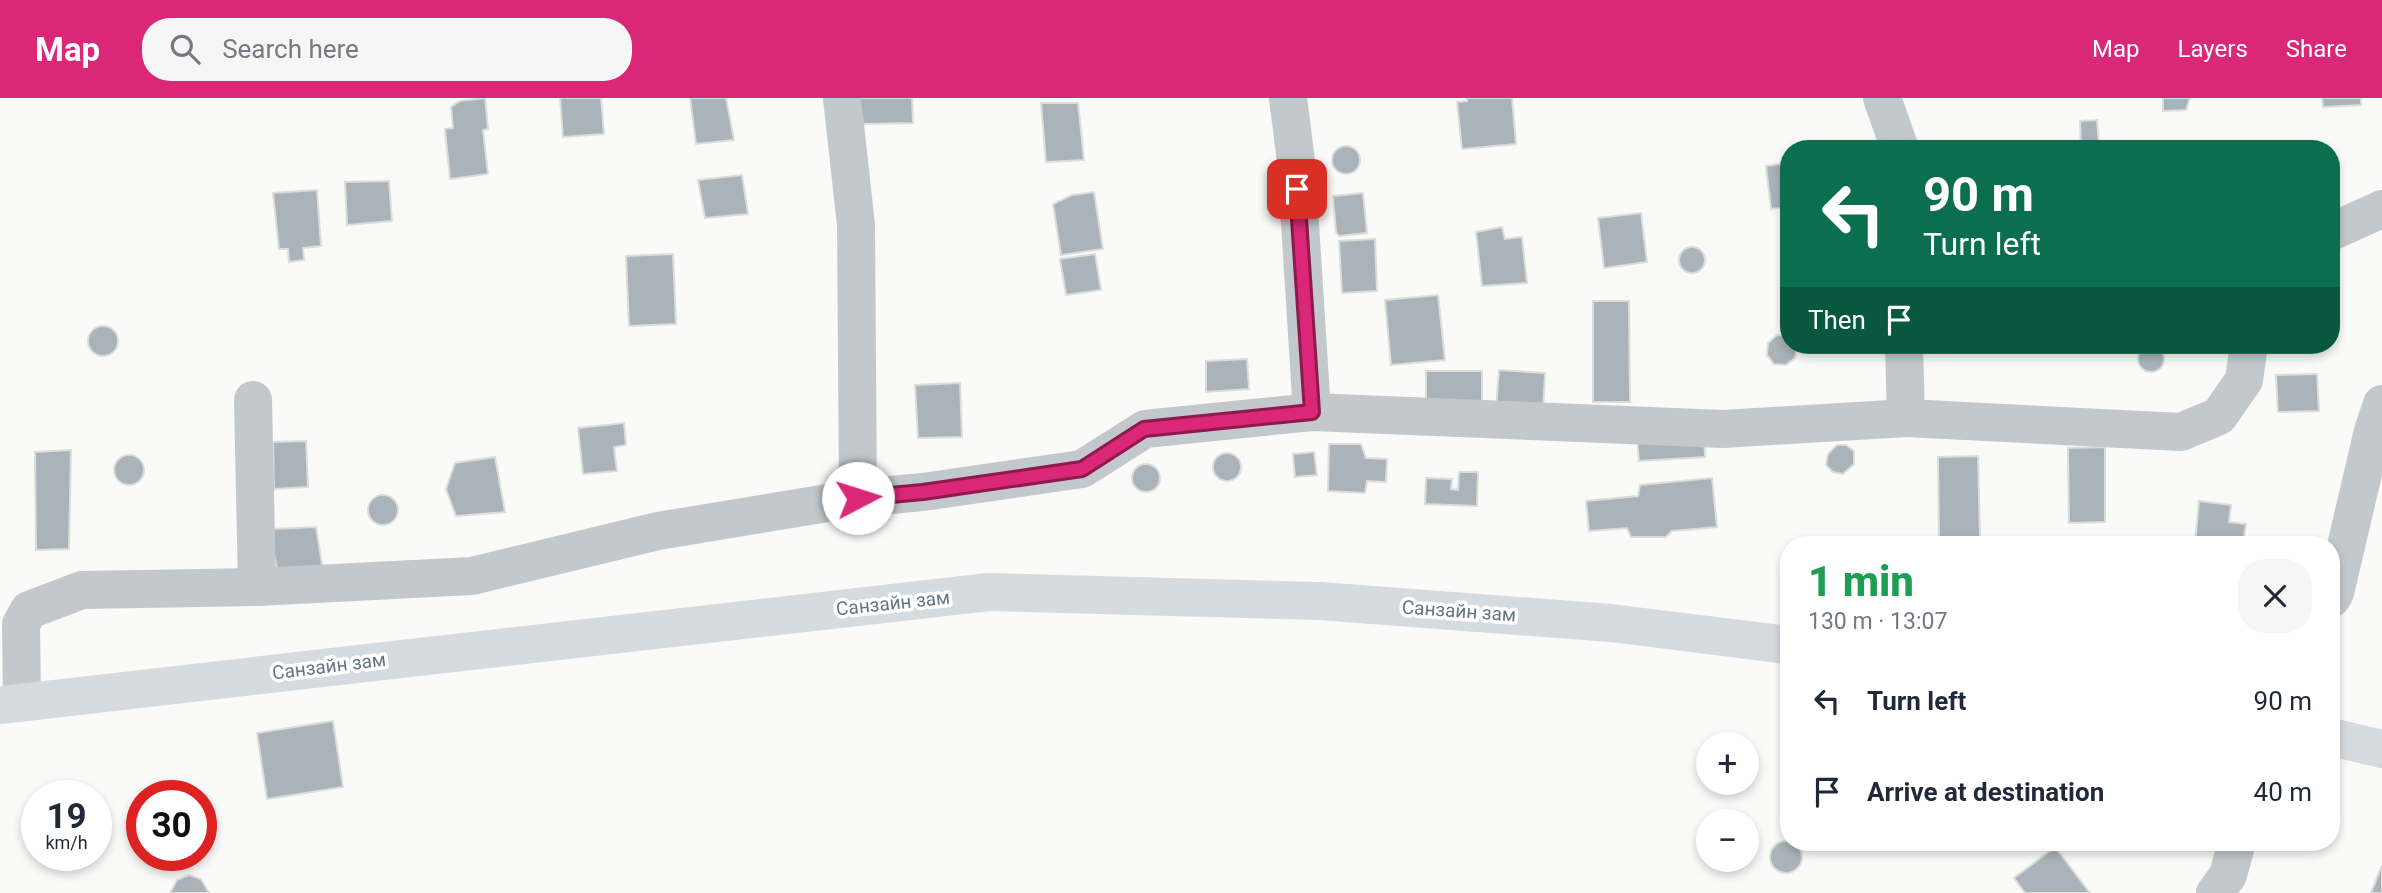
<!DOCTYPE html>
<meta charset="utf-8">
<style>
:root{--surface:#fff;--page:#f6f6f7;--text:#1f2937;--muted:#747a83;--accent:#db2777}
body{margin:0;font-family:Roboto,sans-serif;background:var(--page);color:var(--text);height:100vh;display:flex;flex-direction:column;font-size:26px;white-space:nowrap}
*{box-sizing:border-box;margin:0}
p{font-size:23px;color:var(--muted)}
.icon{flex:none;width:38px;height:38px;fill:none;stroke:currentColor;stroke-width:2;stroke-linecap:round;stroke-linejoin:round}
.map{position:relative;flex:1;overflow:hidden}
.drawer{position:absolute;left:1780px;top:438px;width:560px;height:315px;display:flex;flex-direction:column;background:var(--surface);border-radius:28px;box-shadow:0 4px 10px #0003}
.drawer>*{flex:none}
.hud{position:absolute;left:1780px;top:42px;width:560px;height:214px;border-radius:28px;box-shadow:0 4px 10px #0003;background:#0b6e4f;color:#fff;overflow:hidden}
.buttons{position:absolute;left:1696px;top:634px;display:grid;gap:14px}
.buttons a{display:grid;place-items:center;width:63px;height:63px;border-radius:50%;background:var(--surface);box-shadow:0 4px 10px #0003;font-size:35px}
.speed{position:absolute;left:21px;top:682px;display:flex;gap:14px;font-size:35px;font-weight:700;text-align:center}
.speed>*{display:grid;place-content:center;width:91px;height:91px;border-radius:50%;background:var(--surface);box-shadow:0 4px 10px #0003;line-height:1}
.speed small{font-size:18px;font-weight:400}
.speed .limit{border:10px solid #d22;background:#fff;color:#111}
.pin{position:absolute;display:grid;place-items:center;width:60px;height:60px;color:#fff;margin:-30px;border-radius:14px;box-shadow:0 4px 10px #0006}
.me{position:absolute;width:77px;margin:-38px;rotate:85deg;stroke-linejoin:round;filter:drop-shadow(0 0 5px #0008)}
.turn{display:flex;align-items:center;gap:24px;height:147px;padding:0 28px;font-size:32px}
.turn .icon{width:91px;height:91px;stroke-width:2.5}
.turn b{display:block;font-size:49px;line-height:60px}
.then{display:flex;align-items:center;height:66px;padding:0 28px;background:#0003;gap:14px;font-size:26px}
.round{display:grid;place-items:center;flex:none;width:74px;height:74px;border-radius:28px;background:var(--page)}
.headline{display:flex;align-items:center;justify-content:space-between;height:119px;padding:0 28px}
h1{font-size:42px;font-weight:800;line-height:52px;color:#1e9e55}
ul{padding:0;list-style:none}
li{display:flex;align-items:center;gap:21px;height:91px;padding:0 28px}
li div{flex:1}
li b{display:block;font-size:26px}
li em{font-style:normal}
header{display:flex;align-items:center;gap:42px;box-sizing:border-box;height:98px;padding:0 35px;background:var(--accent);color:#fff}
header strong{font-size:33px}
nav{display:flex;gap:38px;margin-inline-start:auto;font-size:24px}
.search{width:490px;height:63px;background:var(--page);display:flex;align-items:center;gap:18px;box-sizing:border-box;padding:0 24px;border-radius:28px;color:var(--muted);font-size:26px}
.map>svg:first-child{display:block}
</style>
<header>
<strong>Map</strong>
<div class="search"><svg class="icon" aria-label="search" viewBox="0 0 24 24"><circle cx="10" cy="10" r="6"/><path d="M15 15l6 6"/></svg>Search here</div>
<nav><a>Map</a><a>Layers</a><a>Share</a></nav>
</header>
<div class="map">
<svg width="2382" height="795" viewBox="0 0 2382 795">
<rect width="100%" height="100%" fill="#fafaf8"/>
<g fill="#aab3b9" stroke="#dcdcda" stroke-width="2">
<polygon points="485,0 488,31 483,32 488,76 450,81 445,31 453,30 451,9 460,3"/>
<polygon points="560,0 601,0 604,36 563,39"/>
<polygon points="690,0 726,0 734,42 696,46"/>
<polygon points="858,0 912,0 913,25 859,26"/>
<polygon points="1467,0 1512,0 1516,46 1462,51 1457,4 1467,3"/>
<polygon points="2163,0 2190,0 2186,12 2163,13"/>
<polygon points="2322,0 2361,0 2361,7 2323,9"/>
<polygon points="1041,5 1078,5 1084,62 1046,64"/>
<polygon points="2097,22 2099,49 2081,50 2080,23"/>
<circle cx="1346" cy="62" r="14"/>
<polygon points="1788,65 1788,109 1771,111 1766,68"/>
<polygon points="742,77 748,116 705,120 698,82"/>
<polygon points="389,83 392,123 347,127 345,84"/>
<polygon points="317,92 321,148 303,150 304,162 289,164 288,151 279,151 273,95"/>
<polygon points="1094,94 1103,151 1061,157 1053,106 1072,97"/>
<polygon points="1363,95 1367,135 1339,138 1336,134 1333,98"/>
<polygon points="1641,115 1647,164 1604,170 1598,120"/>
<polygon points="1502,129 1505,141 1522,139 1527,185 1482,188 1476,134"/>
<polygon points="1375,141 1377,193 1342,195 1339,143"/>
<circle cx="1692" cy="162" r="13"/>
<polygon points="673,156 676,226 629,228 626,158"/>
<polygon points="1095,156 1101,192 1066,197 1060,161"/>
<polygon points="1438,197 1445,262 1391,267 1385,202"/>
<polygon points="1593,203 1629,203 1630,304 1593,304"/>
<circle cx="103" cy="243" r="15"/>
<polygon points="1777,237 1788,238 1788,247 1797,248 1795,260 1786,267 1774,266 1767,257 1768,245"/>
<circle cx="2151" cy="261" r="13"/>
<polygon points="1247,261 1249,291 1206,294 1206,263"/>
<polygon points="1499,272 1545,275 1543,313 1496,311"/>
<polygon points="1426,273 1482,273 1482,311 1426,310"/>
<polygon points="2317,276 2319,313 2278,314 2276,277"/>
<polygon points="960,285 962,339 918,340 915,287"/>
<polygon points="624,325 626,347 614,349 617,373 583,376 578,330"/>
<polygon points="1704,336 1705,359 1639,363 1637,340"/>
<polygon points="306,343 308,389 274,391 273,344"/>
<polygon points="1329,346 1361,346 1366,360 1387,361 1386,384 1367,383 1365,395 1328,393"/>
<polygon points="1837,347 1846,347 1854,353 1854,366 1843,376 1833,374 1826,367 1828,356"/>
<polygon points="2105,349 2105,424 2069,425 2068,350"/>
<polygon points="71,352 69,451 36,452 35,354"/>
<polygon points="1314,354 1317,377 1295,379 1293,356"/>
<circle cx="1227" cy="369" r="14"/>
<circle cx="129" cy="372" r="15"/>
<polygon points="1978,358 1980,440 1939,440 1938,359"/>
<polygon points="495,359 505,414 456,418 446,391 455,365"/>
<circle cx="1146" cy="380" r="14"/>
<polygon points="1459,374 1478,374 1477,408 1425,406 1426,380 1452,381 1451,391 1458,392"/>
<polygon points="1712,380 1717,429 1672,433 1666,439 1631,439 1627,430 1589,433 1586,403 1638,398 1640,387"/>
<circle cx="383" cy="412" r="15"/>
<polygon points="2199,403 2231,407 2229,424 2246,426 2243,446 2195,446"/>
<polygon points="316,429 323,473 278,475 272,447 272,431"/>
<polygon points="333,623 343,689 267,701 257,635"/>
<circle cx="1786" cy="759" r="16"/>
<polygon points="2055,749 2090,795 2025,795 2014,780"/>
<polygon points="2382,767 2382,795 2371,795"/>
<polygon points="189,777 201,781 209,795 170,795 177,782"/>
</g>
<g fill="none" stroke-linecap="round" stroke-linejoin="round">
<g stroke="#c3c8cc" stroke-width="38">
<polyline points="842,0 856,127 858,400"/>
<polyline points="1288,0 1296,63 1312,314"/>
<polyline points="1882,0 1900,51"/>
<polyline points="2331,134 2382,111"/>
<polyline points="1904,247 1906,320"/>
<polyline points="253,302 257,489"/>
<polyline points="2331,501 2335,495 2373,333 2382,306"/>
<polyline points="22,604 21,526 29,512 82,492 257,489 472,478 658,433 858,400 923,394 1082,371 1145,331 1312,314 1723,331 1906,320 2181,334 2219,318 2244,282 2249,247"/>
<polyline points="2215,795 2228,777 2237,744"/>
</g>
<g stroke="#d6dbdf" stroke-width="38">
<polyline points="0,607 989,494 1320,503 1611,525 1788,547"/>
<polyline points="2331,639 2382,651"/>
</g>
</g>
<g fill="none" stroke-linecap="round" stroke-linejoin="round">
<defs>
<polyline id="route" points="858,400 923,394 1082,371 1144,331 1312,314 1297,91"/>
</defs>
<use href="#route" stroke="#8e194d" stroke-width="18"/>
<use href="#route" stroke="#db2777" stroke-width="12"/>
</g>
<g text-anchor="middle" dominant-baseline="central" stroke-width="7" stroke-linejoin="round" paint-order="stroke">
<g font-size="19" fill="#657683" stroke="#fff">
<text transform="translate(893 505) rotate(-6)">Санзайн зам</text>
<text transform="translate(1459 513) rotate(4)">Санзайн зам</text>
<text transform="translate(329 568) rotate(-7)">Санзайн зам</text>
</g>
</g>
</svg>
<div class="buttons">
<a>+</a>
<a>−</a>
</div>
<div class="speed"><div>19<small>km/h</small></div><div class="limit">30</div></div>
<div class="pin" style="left:1297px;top:91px;background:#d93025"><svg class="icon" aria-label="arrive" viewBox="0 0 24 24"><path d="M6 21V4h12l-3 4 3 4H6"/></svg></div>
<svg class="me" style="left:858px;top:400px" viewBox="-20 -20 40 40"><circle r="19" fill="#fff"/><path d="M0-13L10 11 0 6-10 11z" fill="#db2777"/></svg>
<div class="hud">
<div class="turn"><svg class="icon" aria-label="left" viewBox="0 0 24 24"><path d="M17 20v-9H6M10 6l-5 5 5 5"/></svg><div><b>90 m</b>Turn left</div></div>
<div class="then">Then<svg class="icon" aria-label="arrive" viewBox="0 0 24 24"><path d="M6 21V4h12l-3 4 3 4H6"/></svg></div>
</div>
<section class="drawer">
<div class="headline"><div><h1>1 min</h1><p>130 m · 13:07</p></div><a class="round"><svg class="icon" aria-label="close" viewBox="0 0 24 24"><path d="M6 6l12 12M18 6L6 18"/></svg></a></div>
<ul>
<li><svg class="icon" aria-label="left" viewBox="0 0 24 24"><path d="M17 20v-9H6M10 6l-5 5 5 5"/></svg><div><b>Turn left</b></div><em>90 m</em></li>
<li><svg class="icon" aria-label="arrive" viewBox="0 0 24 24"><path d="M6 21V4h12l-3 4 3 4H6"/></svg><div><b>Arrive at destination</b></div><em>40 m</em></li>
</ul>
</section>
</div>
